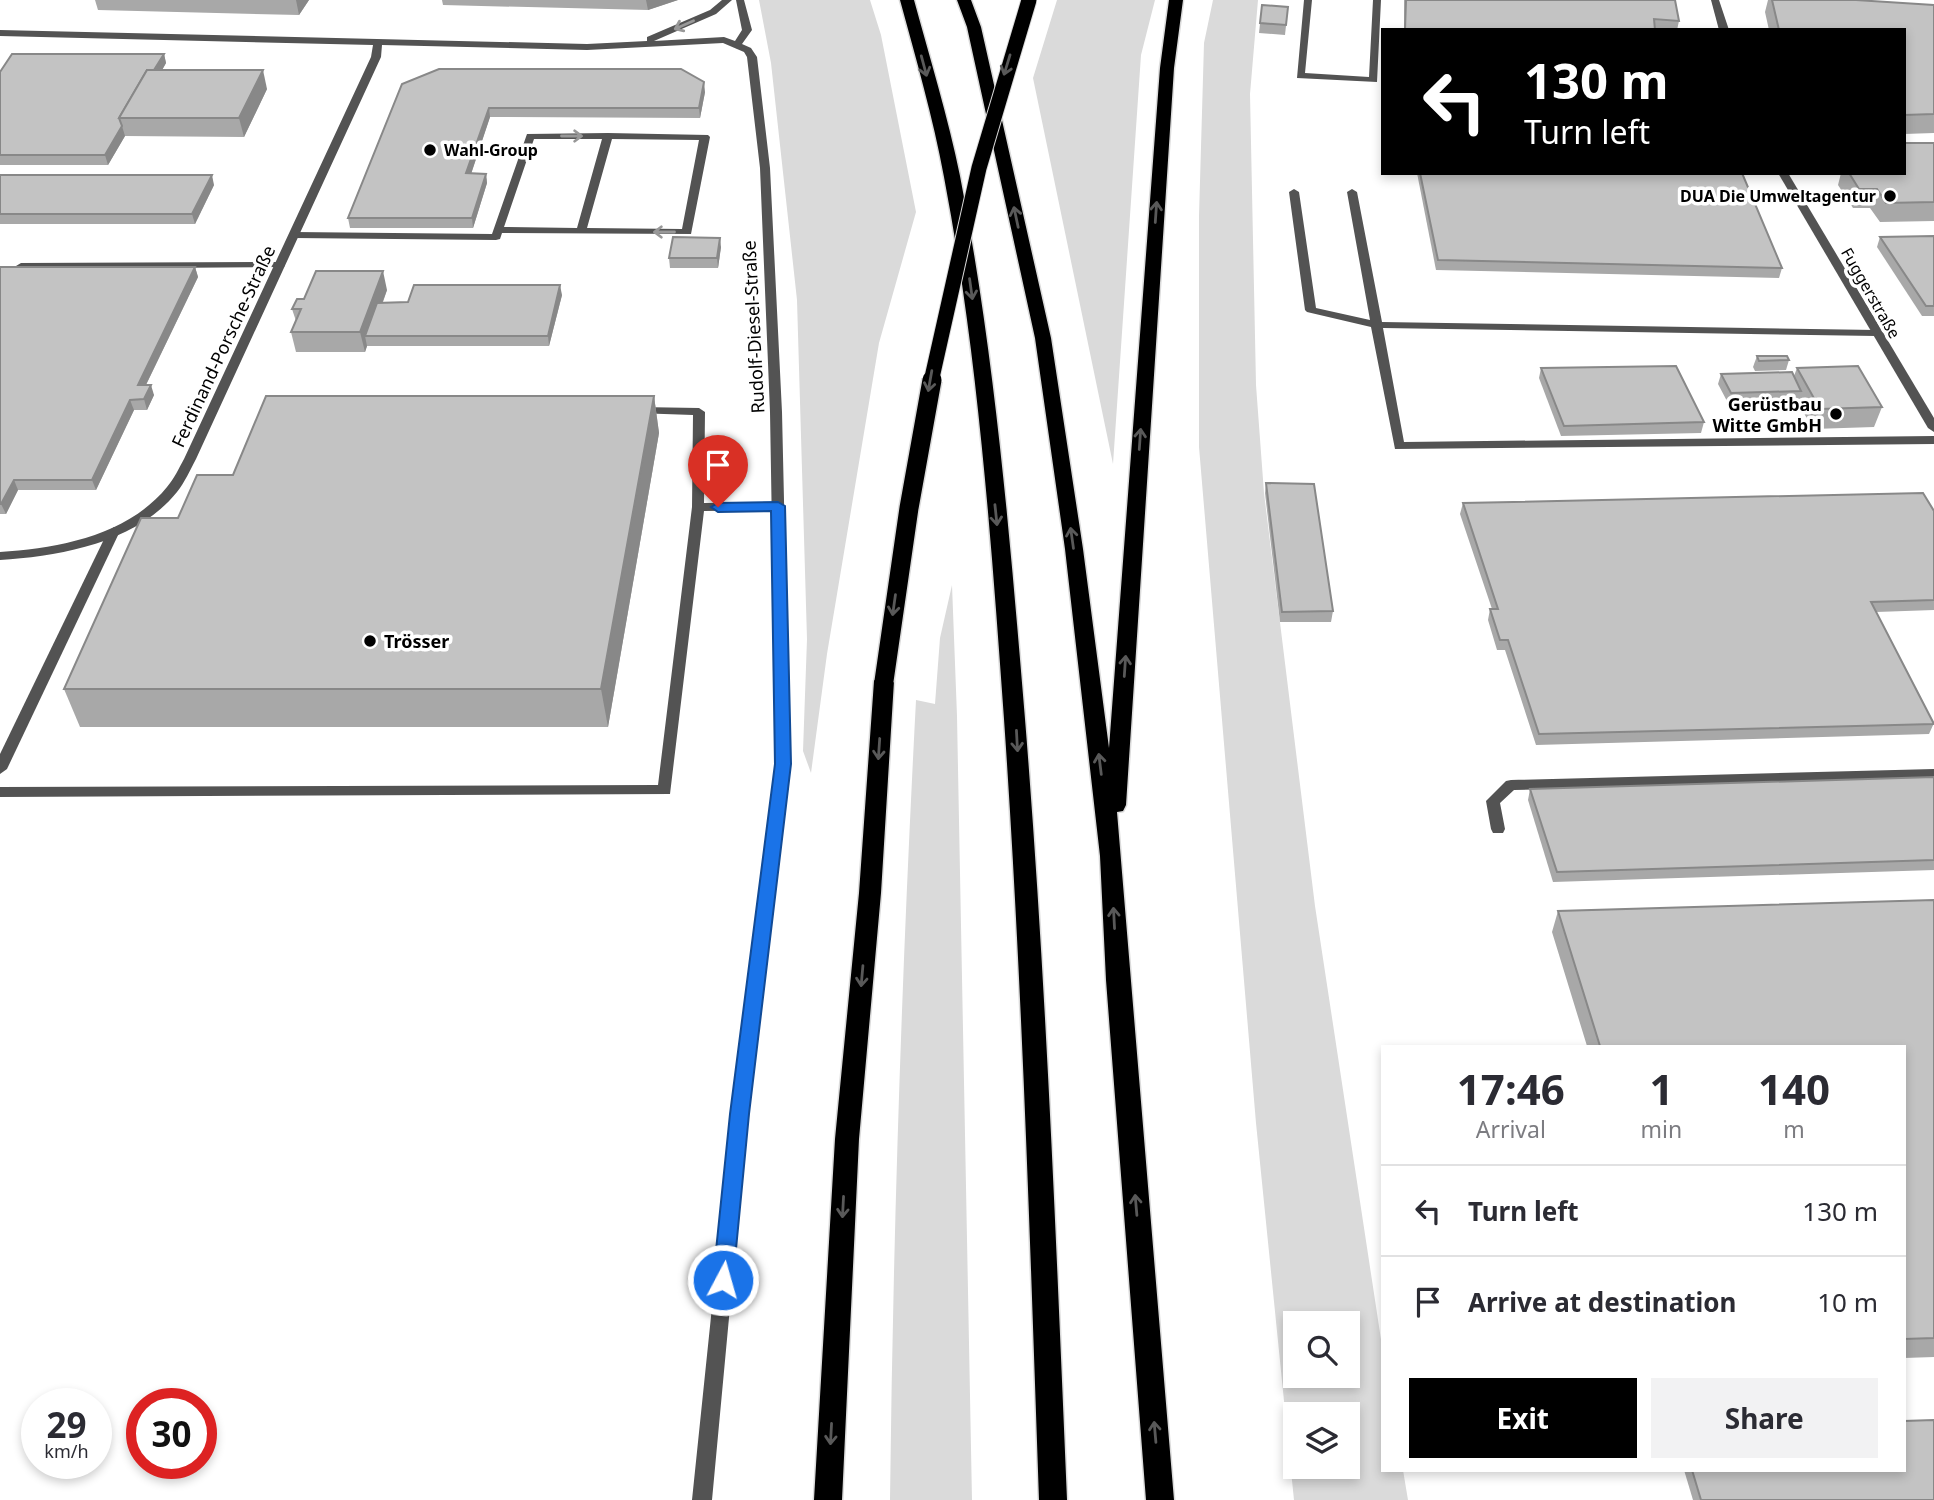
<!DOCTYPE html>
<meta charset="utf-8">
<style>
:root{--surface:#fff;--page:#f2f2f3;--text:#2b2b33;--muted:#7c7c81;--line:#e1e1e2;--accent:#000}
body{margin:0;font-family:"Noto Sans",sans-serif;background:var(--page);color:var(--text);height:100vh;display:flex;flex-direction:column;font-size:26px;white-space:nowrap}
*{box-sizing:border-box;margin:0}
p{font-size:23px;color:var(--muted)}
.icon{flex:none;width:38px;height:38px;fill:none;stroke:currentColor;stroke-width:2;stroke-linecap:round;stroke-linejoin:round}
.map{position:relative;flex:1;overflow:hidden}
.side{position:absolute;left:1381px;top:1045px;width:525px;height:427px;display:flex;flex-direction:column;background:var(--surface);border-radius:0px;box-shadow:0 4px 10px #0003}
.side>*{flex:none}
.guide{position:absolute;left:1381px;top:28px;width:525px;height:147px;border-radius:0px;box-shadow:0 4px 10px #0003;background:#000;color:#fff;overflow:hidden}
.fabs{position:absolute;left:1283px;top:1311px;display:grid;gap:14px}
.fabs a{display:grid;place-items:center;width:77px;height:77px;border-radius:0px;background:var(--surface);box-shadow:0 4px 10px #0003;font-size:35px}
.speed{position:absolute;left:21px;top:1388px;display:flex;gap:14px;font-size:35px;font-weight:700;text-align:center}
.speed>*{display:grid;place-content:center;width:91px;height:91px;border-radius:50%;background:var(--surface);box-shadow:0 4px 10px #0003;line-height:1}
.speed small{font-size:18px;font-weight:400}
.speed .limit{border:10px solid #d22;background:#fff;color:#111}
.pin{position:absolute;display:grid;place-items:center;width:60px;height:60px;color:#fff;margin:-72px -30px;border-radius:50% 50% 50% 0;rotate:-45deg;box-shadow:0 0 7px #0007}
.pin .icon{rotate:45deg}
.me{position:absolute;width:77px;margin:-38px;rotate:6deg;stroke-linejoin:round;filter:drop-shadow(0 0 5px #0008)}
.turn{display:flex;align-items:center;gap:24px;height:147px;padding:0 28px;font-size:32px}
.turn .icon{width:91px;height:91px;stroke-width:2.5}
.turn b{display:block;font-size:49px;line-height:60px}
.eta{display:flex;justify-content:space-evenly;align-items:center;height:119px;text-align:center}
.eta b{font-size:42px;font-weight:700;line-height:49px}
.action{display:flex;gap:14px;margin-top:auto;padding:14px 28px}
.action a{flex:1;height:80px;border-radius:0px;background:var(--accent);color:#fff;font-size:28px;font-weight:700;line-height:80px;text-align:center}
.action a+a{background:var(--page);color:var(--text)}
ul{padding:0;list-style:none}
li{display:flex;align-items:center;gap:21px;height:91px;padding:0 28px;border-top:2px solid var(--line)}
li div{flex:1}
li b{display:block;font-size:26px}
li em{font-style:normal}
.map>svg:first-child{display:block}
</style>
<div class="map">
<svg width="1934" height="1500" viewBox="0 0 1934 1500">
<rect width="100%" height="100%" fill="#fff"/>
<g fill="#dadada" fill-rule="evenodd">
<polygon points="759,0 870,0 881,35 916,212 879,343 827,654 811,773 803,751 807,639 797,300 771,63"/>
<polygon points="1057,0 1155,0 1141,55 1113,464 1033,78"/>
<path d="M1213,0h45l-8,94 6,291 8,108 51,413 67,440v124h21l5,30h-114l-38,-377 -57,-676v-231l5,-173zM1295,1323h53v53h-53zM1295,1414h53v52h-53z"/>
<path d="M952,585l5,131 15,784h-82c3,-267 12,-533 26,-800l19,4 5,-66z"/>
</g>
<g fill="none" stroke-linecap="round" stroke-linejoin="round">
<defs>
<g id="motorway">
<path d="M900,0h14c16,59 34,117 46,176 35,179 50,362 65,543 21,260 31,520 42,781h-28c-9,-260 -17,-521 -35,-781 -13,-181 -26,-364 -60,-542 -11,-60 -28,-118 -44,-177z"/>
<polygon points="957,0 971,0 981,27 1051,338 1083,549 1109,748 1160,68 1169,0 1183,0 1174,68 1126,805 1123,811 1117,812 1174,1500 1146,1500 1106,980 1100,856 1065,549 1035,338 967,27"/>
<polygon points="884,674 891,676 894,681 881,893 859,1139 842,1500 814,1500 835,1139 859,893 874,681 877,676"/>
</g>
</defs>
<use href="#motorway" stroke="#dbdbdb" stroke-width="3"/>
<g fill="#535353" fill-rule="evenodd">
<polygon points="1304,0 1312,0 1305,73 1369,77 1373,0 1381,0 1377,82 1297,78"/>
<path d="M608,133l100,2 2,2 -19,97 -189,-1 -2,6 -4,1 -202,-2 -5,-3 5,-3 198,2 35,-100zM534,139h68l-25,89 -73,-1zM612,139l87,1 -17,89 -95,-1z"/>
<polygon points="1294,189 1299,192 1316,308 1370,320 1347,192 1352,189 1357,192 1382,322 1876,330 1882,333 1876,336 1383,328 1404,442 1934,436 1934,444 1395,449 1371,327 1307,312 1305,310 1289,192"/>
<polygon points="280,262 285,265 284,267 21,269 16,266 21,263"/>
<polygon points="639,407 699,408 705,412 704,503 778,502 784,506 778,510 704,511 670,794 0,797 0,787 658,785 692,507 693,415 635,413 635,409"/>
<polygon points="114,527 120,531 7,769 0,774 0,754 108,531"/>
<polygon points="1934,769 1934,779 1514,790 1500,803 1505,829 1503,833 1493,833 1491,829 1486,801 1506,781 1511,780"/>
</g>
<g fill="#535353" fill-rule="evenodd">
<path d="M722,0h10l-16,14 -62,27 70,-4 11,4 7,-11 -6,-30h8l8,30 -10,14 9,4 6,9 13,111 12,244 8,352 -42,350 -36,386h-20l40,-386 44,-350 -6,-352 -10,-244 -13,-111 -3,-5 -21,-9 -136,7 -205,-5 -1,12 -185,402c-6,11 -11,23 -19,33 -41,51 -116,64 -177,68v-8c59,-4 127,-16 167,-65 7,-8 12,-19 17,-28l187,-402 2,-12 -373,-9v-6l587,14 60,-3v-4l63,-27z"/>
<polygon points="1711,0 1719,0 1729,30 1719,30"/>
<polygon points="1778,173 1788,173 1934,418 1934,432 1928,428"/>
</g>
<use href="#motorway" fill="#000" fill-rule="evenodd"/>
<defs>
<polyline id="motorway-bridge-far1" points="931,382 979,168 1029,0"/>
<polyline id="motorway-bridge" points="884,681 909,508 932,380"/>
</defs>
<use href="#motorway-bridge-far1" stroke="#dbdbdb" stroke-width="17" stroke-linecap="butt"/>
<use href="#motorway-bridge" stroke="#dbdbdb" stroke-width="22" stroke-linecap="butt"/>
<use href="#motorway-bridge-far1" stroke="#000" stroke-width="15"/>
<use href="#motorway-bridge" stroke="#000" stroke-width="19"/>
</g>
<g fill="#a8a8a8">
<polygon points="95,0 309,0 299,15 98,10"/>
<polygon points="442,0 678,0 648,10 443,5"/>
<polygon points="1404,0 1675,0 1679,21 1677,30 1655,28 1655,30 1404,30"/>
<polygon points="1768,0 1856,0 1934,5 1934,133 1904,134 1904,30 1769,30 1765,12"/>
<polygon points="1262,5 1288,7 1285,35 1259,33"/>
<polygon points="164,54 166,63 162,70 267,89 244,137 125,136 108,165 0,165 0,72"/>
<polygon points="402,84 705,92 700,118 490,117 471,174 486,174 487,183 473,228 350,228 348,218"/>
<polygon points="1934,143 1934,221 1880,222 1870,208 1853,208 1838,185 1841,173 1904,173"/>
<polygon points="1417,173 1742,173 1782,268 1779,278 1436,270"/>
<polygon points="0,175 214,185 195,224 0,224"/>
<polygon points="1934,236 1934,316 1922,316 1877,247 1880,237"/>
<polygon points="721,247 718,268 670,268 669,258"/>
<polygon points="0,267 195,267 198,277 146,385 154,395 147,410 134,410 96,490 18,490 6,514 0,514"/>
<polygon points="387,290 383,302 408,302 562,295 549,346 367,346 365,352 296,352 291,332 296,321 292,309 304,299"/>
<polygon points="1757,356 1789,360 1786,370 1755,371 1753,367"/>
<polygon points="1541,368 1704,422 1701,433 1561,436 1539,378"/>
<polygon points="1797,368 1882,407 1874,427 1813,429 1797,401 1728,403 1718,384 1721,374 1794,376"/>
<polygon points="654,396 659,433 608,727 80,727 64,689 178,518 233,475"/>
<polygon points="1266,483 1333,611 1331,622 1280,622 1265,493"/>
<polygon points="1463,503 1934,511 1934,610 1876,612 1934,723 1929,734 1536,745 1505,650 1497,650 1488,620 1490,609 1492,609 1460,514"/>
<polygon points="1934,777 1934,870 1553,882 1528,800 1530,789"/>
<polygon points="1934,900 1934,1357 1904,1358 1904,1046 1587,1046 1552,932 1558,911"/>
<polygon points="1684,1470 1904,1470 1934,1500 1693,1500"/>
</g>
<g fill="#888">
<polygon points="296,0 309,0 299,15"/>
<polygon points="646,0 678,0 648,10"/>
<polygon points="164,54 166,63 135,118 127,118"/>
<polygon points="263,70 267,89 244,137 239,118"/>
<polygon points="704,82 705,92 700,118 699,108"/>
<polygon points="489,108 490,117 468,183 466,173"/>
<polygon points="122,126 125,136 108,165 105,155"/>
<polygon points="486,174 487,183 473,228 472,218"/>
<polygon points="212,175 214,185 195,224 192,214"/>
<polygon points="720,238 721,247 718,268 717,258"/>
<polygon points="195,267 198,277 141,395 138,385"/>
<polygon points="383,271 387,290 370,336 365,336 367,346 365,352 360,332"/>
<polygon points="560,285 562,295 549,346 548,336"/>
<polygon points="151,385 154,395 147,410 144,399"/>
<polygon points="654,396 659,433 608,727 601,689"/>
<polygon points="130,400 134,410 96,490 92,480"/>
<polygon points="14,480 18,490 6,514 1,504"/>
</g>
<g fill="#c3c3c3" stroke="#888" stroke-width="2">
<polygon points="1406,0 1675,0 1679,21 1654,19 1655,30 1405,30"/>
<polygon points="1772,0 1856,0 1934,5 1934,114 1904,115 1904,30 1779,30"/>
<polygon points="1262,5 1288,7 1286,25 1260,23"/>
<polygon points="12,54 164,54 154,70 147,70 119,118 122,126 105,155 0,155 0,72"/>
<polygon points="439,69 681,69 704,82 699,108 489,108 466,173 486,174 472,218 348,218 402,84"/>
<polygon points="147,70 263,70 239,118 119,118"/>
<polygon points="1904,143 1934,143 1934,202 1886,203 1877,189 1859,189 1849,173 1904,173"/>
<polygon points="1420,173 1742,173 1782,268 1438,260"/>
<polygon points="0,175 212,175 192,214 0,214"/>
<polygon points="1934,236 1934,306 1926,306 1880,237"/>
<polygon points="673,237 720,238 717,258 669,258"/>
<polygon points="0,267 195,267 138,385 151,385 144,399 130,400 92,480 14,480 1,504 0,504"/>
<polygon points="316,271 383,271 360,332 291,332 301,309 292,309 297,299 304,299"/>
<polygon points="414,285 560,285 548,336 365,336 377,303 408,302"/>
<polygon points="1757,356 1787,356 1789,360 1759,361"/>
<polygon points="1676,366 1704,422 1564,426 1541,368"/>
<polygon points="1858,366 1882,407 1820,409 1797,368"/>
<polygon points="1792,372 1801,391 1731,393 1721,374"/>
<polygon points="266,396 654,396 601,689 64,689 141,518 178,518 197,475 233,475"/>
<polygon points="1266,483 1314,484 1333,611 1282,612"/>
<polygon points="1923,493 1934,511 1934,600 1871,602 1934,724 1539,734 1508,640 1500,640 1490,609 1498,609 1463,503"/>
<polygon points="1934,777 1934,860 1557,872 1530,789"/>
<polygon points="1934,900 1934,1338 1904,1339 1904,1046 1600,1046 1558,911"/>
<polygon points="1934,1420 1934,1500 1701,1500 1692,1470 1904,1470 1904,1421"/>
</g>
<defs><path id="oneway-shaft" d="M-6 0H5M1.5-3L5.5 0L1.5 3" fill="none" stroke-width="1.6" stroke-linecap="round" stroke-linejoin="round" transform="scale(1.75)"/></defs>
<g stroke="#989898">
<use href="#oneway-shaft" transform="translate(684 25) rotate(156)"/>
<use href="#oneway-shaft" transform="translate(572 136)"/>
<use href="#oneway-shaft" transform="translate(664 232) rotate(-180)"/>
</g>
<g stroke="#595959">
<use href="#oneway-shaft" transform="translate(1007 65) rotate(107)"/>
<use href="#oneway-shaft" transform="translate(924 66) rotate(75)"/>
<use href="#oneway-shaft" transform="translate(1156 212) rotate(-86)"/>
<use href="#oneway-shaft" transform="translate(1016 217) rotate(-102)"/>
<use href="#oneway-shaft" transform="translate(971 289) rotate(82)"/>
<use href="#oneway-shaft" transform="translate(930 381) rotate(100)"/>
<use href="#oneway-shaft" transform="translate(1140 439) rotate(-86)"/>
<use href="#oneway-shaft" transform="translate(996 515) rotate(84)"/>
<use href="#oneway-shaft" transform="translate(1072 538) rotate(-98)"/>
<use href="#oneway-shaft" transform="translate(894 605) rotate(98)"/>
<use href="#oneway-shaft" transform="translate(1125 666) rotate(-86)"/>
<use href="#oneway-shaft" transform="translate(1017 741) rotate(87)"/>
<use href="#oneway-shaft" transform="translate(879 749) rotate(94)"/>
<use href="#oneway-shaft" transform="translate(1100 764) rotate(-97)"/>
<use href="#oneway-shaft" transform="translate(1114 918) rotate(-93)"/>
<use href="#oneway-shaft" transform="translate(862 976) rotate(95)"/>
<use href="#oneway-shaft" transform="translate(1136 1205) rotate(-95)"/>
<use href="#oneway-shaft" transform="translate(843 1207) rotate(93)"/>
<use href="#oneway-shaft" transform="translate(1155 1432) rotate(-95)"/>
<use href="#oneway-shaft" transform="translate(831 1434) rotate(93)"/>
</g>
<polygon fill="#1a73e8" stroke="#114b97" stroke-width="2" points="778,502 785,506 791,764 749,1114 733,1280 731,1286 723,1289 716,1286 713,1280 730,1114 775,764 771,511 718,512 711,507 718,503"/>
<g fill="#000" stroke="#fff" stroke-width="2.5">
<circle cx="430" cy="150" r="7"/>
<circle cx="1890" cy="196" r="7"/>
<circle cx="1836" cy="414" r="7"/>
<circle cx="370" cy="641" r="7"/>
</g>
<g text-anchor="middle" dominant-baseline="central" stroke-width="7" stroke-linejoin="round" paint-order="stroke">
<g font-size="16" font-weight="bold" fill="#000" stroke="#fff" text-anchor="start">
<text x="444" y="150">Wahl-Group</text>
<text x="1876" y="196" text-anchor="end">DUA Die Umweltagentur</text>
</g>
<g font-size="16" fill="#000" stroke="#fff">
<text transform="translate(1871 293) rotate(60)">Fuggerstraße</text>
</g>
<g font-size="18" fill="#000" stroke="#fff">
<text transform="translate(753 327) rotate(-93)">Rudolf-Diesel-Straße</text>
<text transform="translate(223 346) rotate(-65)">Ferdinand-Porsche-Straße</text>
</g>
<g font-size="18" font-weight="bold" fill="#000" stroke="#fff" text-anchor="end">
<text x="1822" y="404">Gerüstbau<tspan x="1822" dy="21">Witte GmbH</tspan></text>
<text x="384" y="641" text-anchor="start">Trösser</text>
</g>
</g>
</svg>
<div class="fabs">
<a><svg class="icon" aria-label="search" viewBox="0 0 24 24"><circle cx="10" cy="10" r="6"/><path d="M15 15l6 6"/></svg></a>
<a><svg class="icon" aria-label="layers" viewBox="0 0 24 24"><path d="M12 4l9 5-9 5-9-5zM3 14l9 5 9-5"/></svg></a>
</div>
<div class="speed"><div>29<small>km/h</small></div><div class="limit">30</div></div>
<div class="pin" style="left:718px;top:507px;background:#d93025"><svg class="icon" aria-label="arrive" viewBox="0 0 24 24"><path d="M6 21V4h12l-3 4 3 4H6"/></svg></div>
<svg class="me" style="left:723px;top:1280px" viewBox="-20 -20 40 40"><circle r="17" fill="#1a73e8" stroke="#fff" stroke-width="3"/><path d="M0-11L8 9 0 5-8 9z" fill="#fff"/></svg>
<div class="guide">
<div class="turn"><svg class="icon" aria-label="left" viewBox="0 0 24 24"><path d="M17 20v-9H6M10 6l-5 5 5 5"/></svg><div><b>130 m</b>Turn left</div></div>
</div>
<section class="side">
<div class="eta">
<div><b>17:46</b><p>Arrival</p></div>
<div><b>1</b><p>min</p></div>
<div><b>140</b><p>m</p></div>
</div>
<ul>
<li><svg class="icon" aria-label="left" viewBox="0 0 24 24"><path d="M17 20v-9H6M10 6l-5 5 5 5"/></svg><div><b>Turn left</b></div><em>130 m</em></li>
<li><svg class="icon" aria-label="arrive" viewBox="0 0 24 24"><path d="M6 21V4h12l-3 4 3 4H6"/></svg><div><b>Arrive at destination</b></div><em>10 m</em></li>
</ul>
<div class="action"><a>Exit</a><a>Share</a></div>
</section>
</div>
